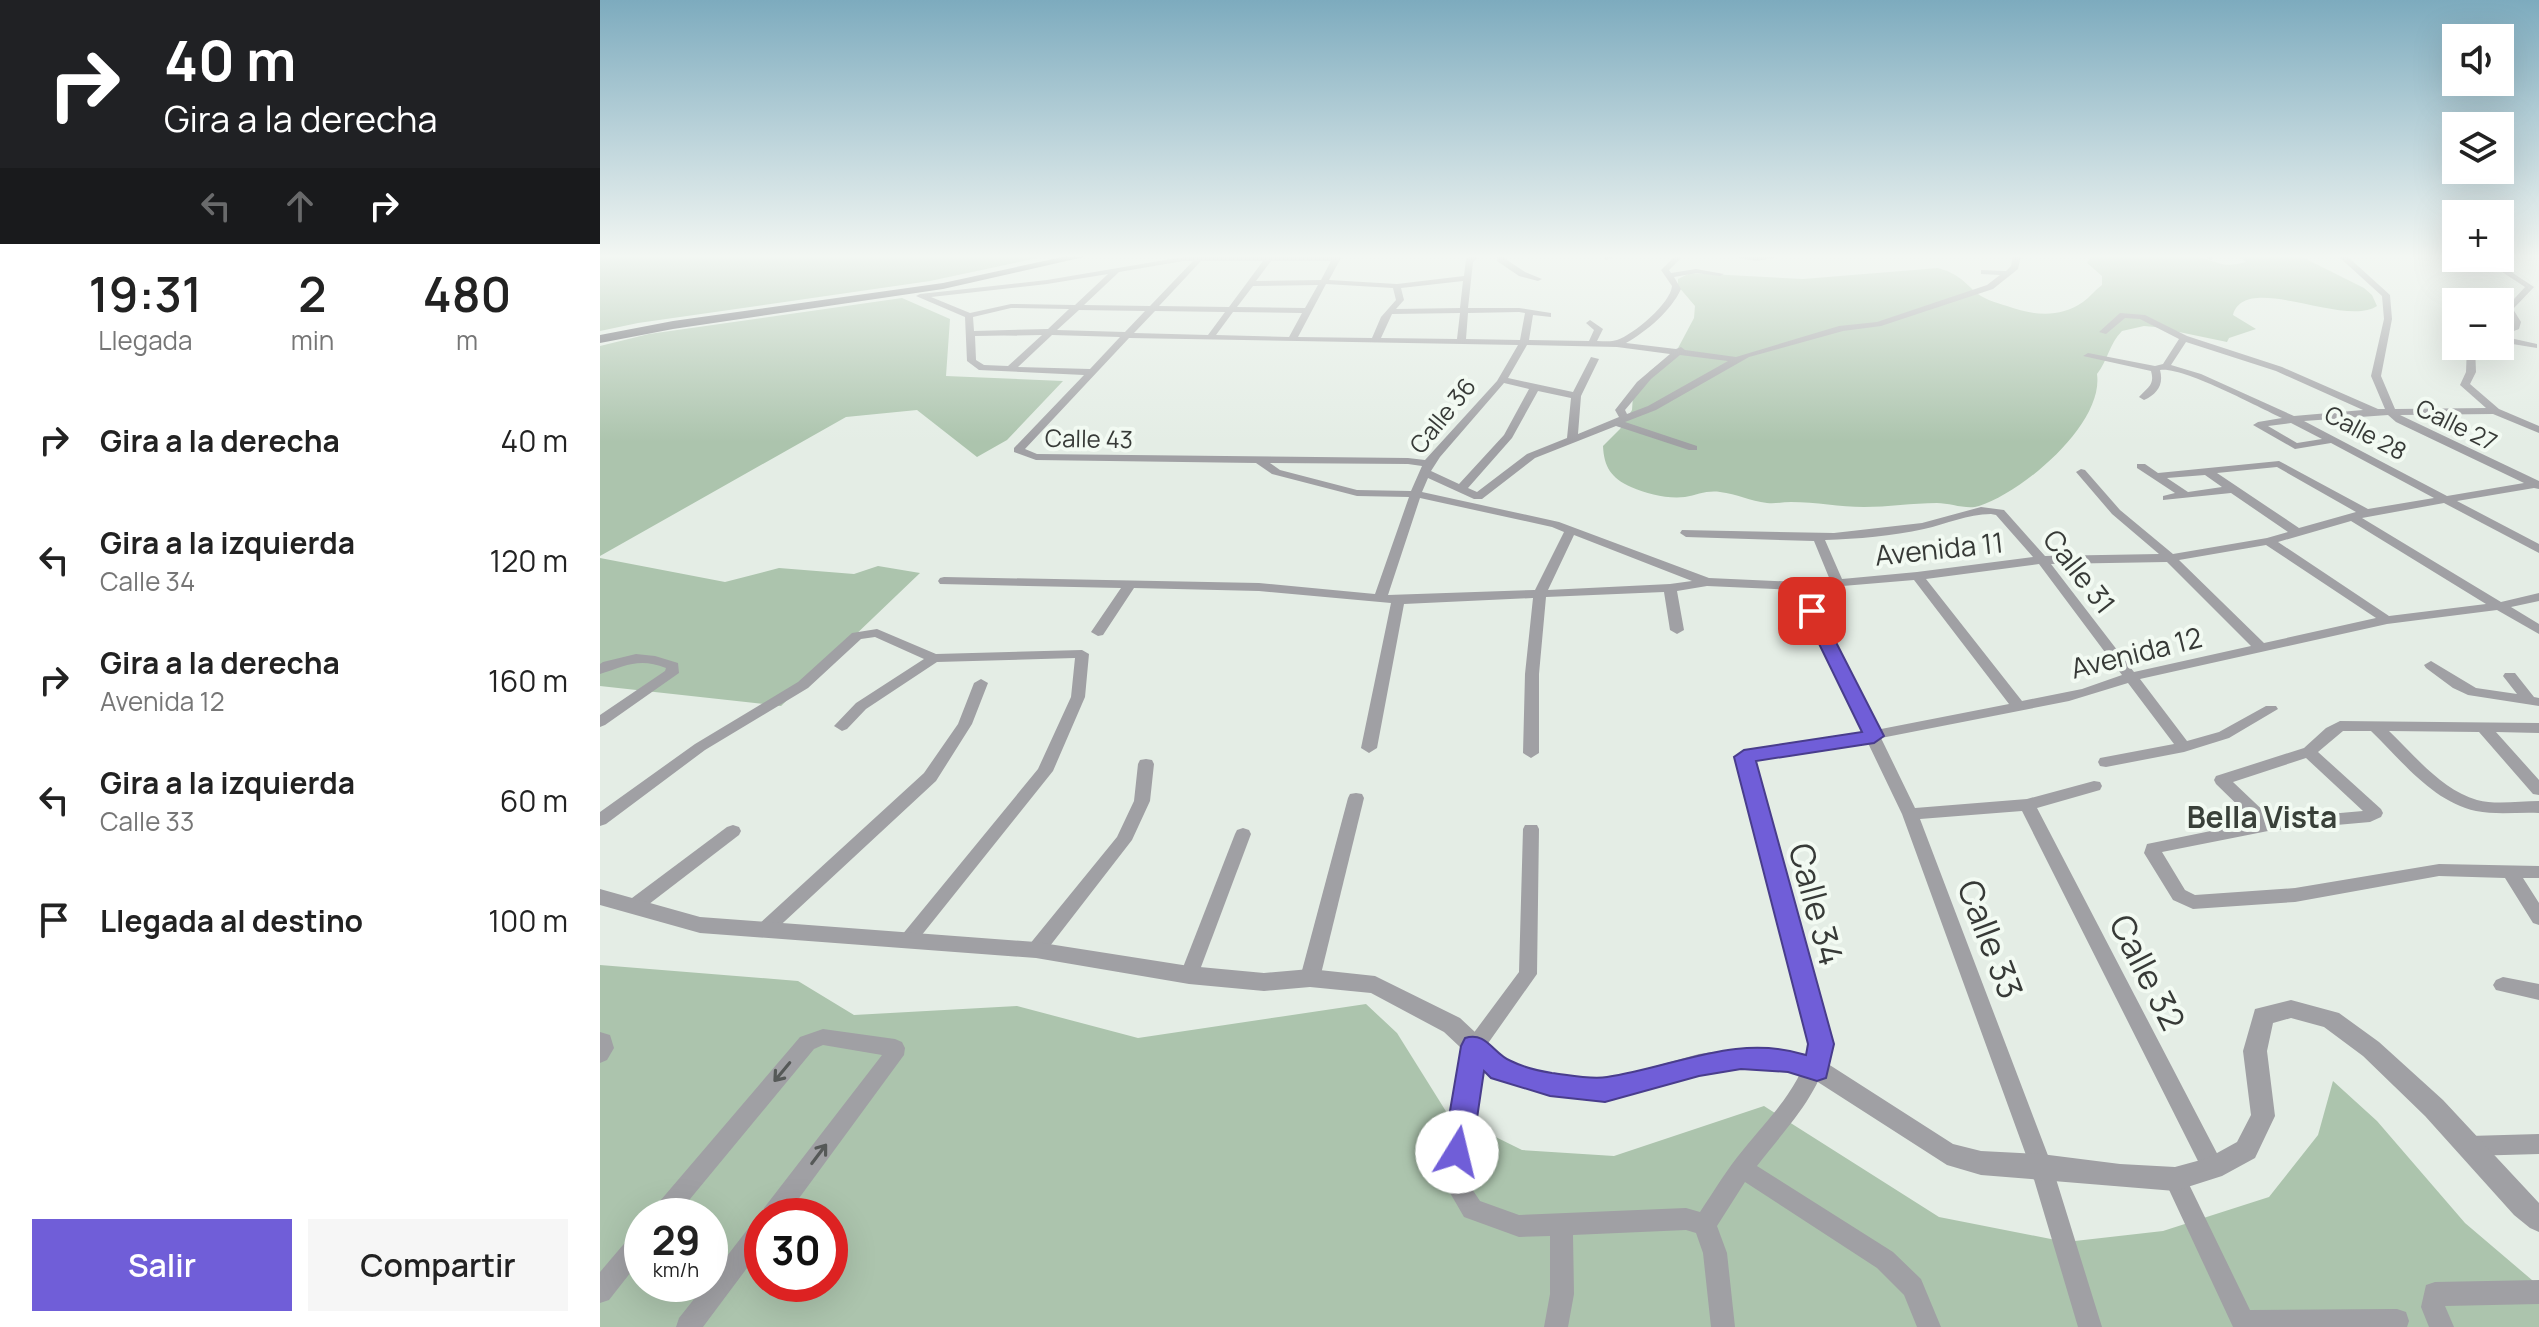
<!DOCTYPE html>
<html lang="es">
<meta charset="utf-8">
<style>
:root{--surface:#fff;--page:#f6f6f6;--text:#222;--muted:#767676;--accent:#705ed8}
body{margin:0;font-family:Manrope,sans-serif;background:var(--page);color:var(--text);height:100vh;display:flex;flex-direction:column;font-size:30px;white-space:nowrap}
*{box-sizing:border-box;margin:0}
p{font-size:26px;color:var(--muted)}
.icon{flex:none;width:44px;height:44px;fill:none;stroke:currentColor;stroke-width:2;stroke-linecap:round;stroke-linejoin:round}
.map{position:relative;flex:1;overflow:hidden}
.sheet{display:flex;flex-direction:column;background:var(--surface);width:600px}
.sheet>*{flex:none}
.banner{background:#202124;color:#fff;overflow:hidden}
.buttons{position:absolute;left:1842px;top:24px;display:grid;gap:16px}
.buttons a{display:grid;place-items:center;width:72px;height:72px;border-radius:0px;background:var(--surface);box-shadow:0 8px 32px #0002;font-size:40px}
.speed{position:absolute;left:24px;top:1198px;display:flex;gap:16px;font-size:40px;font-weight:700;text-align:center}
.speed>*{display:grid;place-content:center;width:104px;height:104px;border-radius:50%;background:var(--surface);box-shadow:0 8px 32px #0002;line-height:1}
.speed small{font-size:20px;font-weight:400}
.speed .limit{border:12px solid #d22;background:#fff;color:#111}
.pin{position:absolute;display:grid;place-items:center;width:68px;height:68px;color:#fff;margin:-34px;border-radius:16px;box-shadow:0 4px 12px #0006}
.me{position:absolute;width:88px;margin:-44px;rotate:9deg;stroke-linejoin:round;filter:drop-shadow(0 0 6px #0008)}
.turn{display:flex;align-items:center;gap:28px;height:168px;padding:0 32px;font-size:36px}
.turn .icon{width:104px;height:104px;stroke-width:2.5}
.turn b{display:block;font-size:56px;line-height:68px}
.lanes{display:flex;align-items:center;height:76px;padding:0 32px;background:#0003;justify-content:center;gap:40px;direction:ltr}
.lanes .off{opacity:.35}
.eta{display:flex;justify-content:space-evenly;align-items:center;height:136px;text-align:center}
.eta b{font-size:48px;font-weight:600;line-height:56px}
.action{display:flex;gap:16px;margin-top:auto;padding:16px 32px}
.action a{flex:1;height:92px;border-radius:0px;background:var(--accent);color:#fff;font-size:32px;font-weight:600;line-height:92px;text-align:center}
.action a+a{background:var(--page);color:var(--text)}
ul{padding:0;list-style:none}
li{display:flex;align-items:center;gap:24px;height:120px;padding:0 32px}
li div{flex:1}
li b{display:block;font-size:30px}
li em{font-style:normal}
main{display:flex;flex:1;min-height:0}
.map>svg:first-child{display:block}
</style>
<main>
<section class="sheet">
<div class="banner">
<div class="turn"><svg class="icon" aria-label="right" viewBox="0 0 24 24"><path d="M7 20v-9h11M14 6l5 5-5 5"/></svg><div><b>40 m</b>Gira a la derecha</div></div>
<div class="lanes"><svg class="icon off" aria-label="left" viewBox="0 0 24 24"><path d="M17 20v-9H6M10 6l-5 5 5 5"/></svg><svg class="icon off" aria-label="ahead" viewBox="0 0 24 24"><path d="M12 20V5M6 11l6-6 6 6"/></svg><svg class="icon" aria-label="right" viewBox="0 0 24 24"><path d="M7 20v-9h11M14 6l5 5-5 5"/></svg></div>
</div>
<div class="eta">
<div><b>19:31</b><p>Llegada</p></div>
<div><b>2</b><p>min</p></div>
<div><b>480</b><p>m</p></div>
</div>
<ul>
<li><svg class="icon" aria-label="right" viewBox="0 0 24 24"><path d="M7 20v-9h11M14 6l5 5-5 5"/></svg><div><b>Gira a la derecha</b></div><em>40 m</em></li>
<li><svg class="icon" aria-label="left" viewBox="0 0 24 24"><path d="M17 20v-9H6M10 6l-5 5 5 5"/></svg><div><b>Gira a la izquierda</b><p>Calle 34</p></div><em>120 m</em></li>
<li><svg class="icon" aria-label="right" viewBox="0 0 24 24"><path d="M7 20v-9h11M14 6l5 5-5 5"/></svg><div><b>Gira a la derecha</b><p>Avenida 12</p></div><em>160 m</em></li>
<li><svg class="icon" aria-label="left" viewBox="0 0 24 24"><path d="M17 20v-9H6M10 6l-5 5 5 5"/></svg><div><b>Gira a la izquierda</b><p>Calle 33</p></div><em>60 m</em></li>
<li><svg class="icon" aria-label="arrive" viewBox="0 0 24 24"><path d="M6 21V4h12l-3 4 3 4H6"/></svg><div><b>Llegada al destino</b></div><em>100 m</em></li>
</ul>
<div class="action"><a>Salir</a><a>Compartir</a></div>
</section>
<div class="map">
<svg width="1939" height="1327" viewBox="0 0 1939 1327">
<rect width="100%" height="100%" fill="#e4ede5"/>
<g fill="#acc4ad" fill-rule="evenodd">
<polygon points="0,256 447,256 330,281 38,323 0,331"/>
<path d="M1491,256c33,0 68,-3 100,0 24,2 28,14 55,6l-8,-6h62l64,32 8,7 5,11c-32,22 -132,-35 -144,9l23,14 -27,9 -2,4 -72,-15 -11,-1 -22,5c-13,13 -14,29 -25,43 7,50 -74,118 -118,132 -12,4 -29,-3 -42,-3 -25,0 -49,4 -73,4 -24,0 -48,-5 -73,-5 -8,0 -16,2 -24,1 -17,-2 -30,-9 -47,-11 -13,-2 -23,3 -35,5 -18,2 -37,-3 -54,-10 -20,-9 -27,-20 -28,-41l17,-17 12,-19 1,-14 17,-25 27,-21 17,-32 1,-12 -17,-20v-7l12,-6 113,6 135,-11c17,5 23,10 35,22 8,8 23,13 34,16 26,9 51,13 76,-4 7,-5 12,-12 19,-17v-9l-15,-13z"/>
<polygon points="302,298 350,319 346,376 463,381 407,440 377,457 317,410 246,417 0,556 0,346 49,334"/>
<polygon points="0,558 125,582 179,568 254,574 278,566 320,573 181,706 0,686"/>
<path d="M0,965l198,16 56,34 163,-9 121,32 228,-34 31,29 50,80 75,37 92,6 150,-50 175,111 127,25 97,-11 106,-34 49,-62 15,-54 44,40 88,102 74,63v41h-1939zM42,1216h68v68h-68zM162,1216h68v68h-68z"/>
</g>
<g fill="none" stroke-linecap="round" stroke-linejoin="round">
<g fill="#a0a0a4" fill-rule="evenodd">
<path d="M742,256l-13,24 68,4 67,-8 2,-17 4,-3h9l-6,6 -5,46h51l32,5v4l-18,-2 -4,25 60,1 5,-11 -8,-7 4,-3 13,9 -6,12c7,0 14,1 20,-1 16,-5 54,-37 55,-54l-11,-16 14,-14h8l-14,14 2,3 25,-4 28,5 -4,2 -24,-3 -22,4 7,12c-10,22 -34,42 -55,54l50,6 5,-2 4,3 51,7 103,-31 38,-4 110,-37 13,-10 -19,-1v-4l25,1 5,-5 2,-10h8l-3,13 -25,20 -112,37 -38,5 -94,26 -93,53 -31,12 72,24v4h-8l-73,-24 -81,32 -53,41h-8l-46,-21 -6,14 137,30 150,56 90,4 31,-2 -16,-39 -128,-4 -6,-4 2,-3 152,3 88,-10 59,-16 23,3 41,46 114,-2 -47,-40 -36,-42 5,-3 4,1 35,40 53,44 94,-16 21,-6 -57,-39 -68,7v-4l12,-3 -38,-25v-4h8l13,9 121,-12 89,48 66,-11 -103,-55 -36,6 -42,-24 5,-3 24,-4c-24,-11 -100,-52 -122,-48 4,15 -3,24 -16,30l-5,-3c9,-10 16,-12 12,-26l-68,-15 5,-3 67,13 8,-2 16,-25 -39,-20 -15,-1 -19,16 -7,-2 21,-19 25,2 42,21 95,31 96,42h7l-14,-33 13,-57 -2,-23 -44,-40h9l43,39 2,24 -11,57 14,33 91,-1 -26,-23 6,-13 1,-26h8l1,26 -6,12 29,25 40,17v7l-46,-19 -93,1 139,66v8l-5,-1 -77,13 82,43v9l-95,-50 -82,15 139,84 38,-9v8l-28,6 28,17v10l-42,-24 -110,14 -247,55 47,62 32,-9 47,-26h10l2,3 -49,29 -45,14 -78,15 -6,-1 -2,-4 2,-4 74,-14 -46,-61 -59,18 -188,37 34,70 112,-9 67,-18 6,1 2,4 -2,4 -63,18 184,353 3,7 -3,7 -8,3 -8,-3 -183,-364 -102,8 132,347 50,161h-24l-48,-161 -128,-352 -35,-73 -114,20 78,283c-12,53 -42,80 -74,122l136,86 28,27 20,48h-24l-13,-32 -27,-27 -132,-86 -28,44 10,27 8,74h-24l-8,-74 -7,-20 -10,-3 -113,5 1,59 -6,33h-24l6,-33v-58l-31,1 -55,-20 -22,-38 22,-133 55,-74 4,-143 2,-4h12l2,4 -2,145 -53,75 -20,128 16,24 39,14 167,-7 14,4c14,-21 27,-43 43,-62 29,-36 56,-60 68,-106l-75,-287 3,-4 5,-1 119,-20 -69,-142 -87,-4 -30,5 7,39 -7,4 -7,-4 -6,-38 -118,5 -7,77v79l-8,5 -8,-5 2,-79 8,-76 -129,6 -27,144 -8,5 -8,-5 30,-145 -132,-12 -125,-3 -31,47 -5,1 -7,-4 30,-44 -181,-4 -2,-3 2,-3 4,-1 315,6 116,11 34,-97 -52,-1 -85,-22 -16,-11 -220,-3 -22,-8v-4l70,-73 -105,-5 -12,-9 -2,-44 -49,-21 4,-2 127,-14 136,-23zM583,261h10l-43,45 -66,-1 35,-33zM601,261h62l-34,46 -70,-1zM671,261h60l-10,19 -65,1zM508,274l-33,31 -64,-1 -41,9 -39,-16 116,-13zM863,281l-3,27 -64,1 8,-9 -3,-12zM726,284l67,4 3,12 -15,17 -9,21 -74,-1zM718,285l-13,23 -68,-1 16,-21zM411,308l58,1 -21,20 -74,2 -1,-14zM479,310l66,1 -20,21 -68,-2zM555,311l70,1 -17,23 -74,-2zM633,312l69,1 -13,24 -73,-2zM919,312l6,1 -5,27 -54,-1 2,-26zM860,313l-3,26 -76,-1 11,-24zM442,335l-34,31 -24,-1 -8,-5 -1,-24zM452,335l68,2 -30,32 -72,-2zM529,338l389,7 -21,36 -72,79 -17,-2 -371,-4 -12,-5zM1586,342l90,29 87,39 -69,6 -93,-42 -30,-9zM927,345l90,2 53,7 -33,28 -22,28 4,7 -41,17 3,-38 18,-37 -8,-2 -18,35 -65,-14zM1080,355l48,6 -80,45 -21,8 -2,-4 26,-31zM904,383l25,6 -25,46 -45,49 -28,-13 9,-14zM938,391l33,7 -4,40 -40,16 -50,38 -9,-4 44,-50zM1788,415l8,7 128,61 -77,13 -143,-75zM1691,423l31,16 -25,4 -29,-17zM670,463l138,1 14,2 -11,25 -54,-1 -77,-20zM1677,467l79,45 -57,16 -82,-55zM1605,475l17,12 -34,5 -21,-14zM820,498l132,29 12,5 -29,58 -147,5zM1391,514l5,1 37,42 -116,15 -75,7 -17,-39c33,-1 67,-4 99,-11 23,-5 43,-15 67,-15zM1751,521l135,83 -97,12 -111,-74zM974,535l118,46 -22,3 -122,6zM1666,545l110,73 -112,25 -85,-83zM1567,562l84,84 -117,26 -83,-108zM1439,564l83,111 -40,14 -60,12 -96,-122zM1314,580l95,124 -133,26 -69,-141z"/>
<polygon points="897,256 905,256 904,258 925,272 942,279 938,281 919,276 897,261"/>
<polygon points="1004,256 1012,256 1012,258 1005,260"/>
<polygon points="1128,256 1184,256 1156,261"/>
<polygon points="1605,256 1613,256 1614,258 1610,260"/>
<polygon points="1881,258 1890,258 1934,287 1913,309 1921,322 1919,329 1901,336 1937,344 1937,348 1900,342 1900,331 1911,327 1913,322 1905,309 1925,287"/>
<polygon points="277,629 336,654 482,650 489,654 485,697 453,771 313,946 306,948 299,946 297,941 438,769 471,697 475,658 337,662 266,709 247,729 242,731 234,726 256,703 324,659 275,637 261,639 208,688 105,750 6,824 0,826 0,812 95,744 198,682 252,633"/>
<path d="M36,654l19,2 23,7 1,10 -74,52 -5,2v-12l65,-44 1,-3c-27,-11 -41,-2 -66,6v-10l3,-2z"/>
<polygon points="1831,661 1876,688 1917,694 1903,676 1905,673 1915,673 1934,697 1939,698 1939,706 1868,695 1853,688 1826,668 1824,665"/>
<polygon points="381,679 388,683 372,724 336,781 171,934 165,936 159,934 156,929 159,924 324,773 358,724 374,683"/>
<path d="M1740,721l199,2v10l-43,-1 43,48v15l-6,-1 -54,-62 -90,-1c25,24 53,59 88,69 19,5 42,1 62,1v12c-21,-1 -43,2 -63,-2 -43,-9 -75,-51 -105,-80h-28l-25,21 63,57 2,4 -2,4 -11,5 -102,9 -106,21 23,38 10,5 100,-7 144,-24 100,2v12h-16l16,25v22l-6,-2 -28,-45 -66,-2 -144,26 -102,7 -20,-9 -29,-47 3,-9 108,-22 -39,-38 -2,-4 2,-4 88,-28 22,-20zM1706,758l57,53 -91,8 -39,-37z"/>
<polygon points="546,759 552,760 554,764 550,801 532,840 443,955 436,957 429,955 427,950 429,945 517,837 534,801 538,764 540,760"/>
<polygon points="756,793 762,794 764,798 720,978 717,983 710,986 703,983 700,978 748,798 750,794"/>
<polygon points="133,825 139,827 141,831 139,835 40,911 34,913 28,911 25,906 28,901 127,827"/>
<polygon points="643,828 649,830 651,834 598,975 596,980 589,983 582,980 580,975 635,834 637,830"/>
<polygon points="1903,977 1939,984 1939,1000 1896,990 1893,985 1896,980"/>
<polygon points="223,1029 295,1039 302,1042 305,1048 304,1055 186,1216 162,1216 162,1248 103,1327 76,1327 79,1318 106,1284 110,1284 110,1278 154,1221 161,1218 164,1208 282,1055 223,1045 214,1049 76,1216 51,1216 54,1208 200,1037"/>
<polygon points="0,1032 10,1035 14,1048 7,1060 0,1063"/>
<polygon points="1939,1134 1939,1154 1869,1156 1861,1153 1858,1146 1861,1139 1869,1136"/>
<polygon points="1575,1169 1583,1172 1650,1310 1797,1309 1806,1312 1809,1321 1807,1327 1633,1327 1564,1179 1567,1172"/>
<polygon points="42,1229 42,1258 9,1300 0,1303 0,1272 34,1232"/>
<polygon points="1939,1280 1939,1304 1845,1306 1854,1327 1829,1327 1821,1307 1826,1285 1835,1282"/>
</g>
<polygon fill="#a0a0a4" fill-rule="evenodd" points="0,889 100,917 436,942 589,966 664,973 710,969 775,976 860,1018 907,1062 950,1074 1005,1080 1099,1054 1141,1048 1188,1050 1225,1062 1353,1144 1381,1151 1441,1154 1520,1164 1575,1167 1608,1158 1637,1142 1651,1115 1643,1051 1655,1009 1691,1000 1739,1013 1779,1042 1843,1100 1939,1203 1939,1232 1930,1228 1914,1215 1825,1116 1763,1056 1724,1027 1691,1018 1673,1023 1667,1051 1675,1116 1655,1158 1622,1176 1575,1191 1381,1175 1347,1165 1210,1077 1188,1070 1141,1068 1099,1074 1005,1100 950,1094 892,1077 844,1032 771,993 710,987 664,991 589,984 436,958 100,933 0,905"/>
<polygon fill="#63636b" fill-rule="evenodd" points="467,256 488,256 343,289 73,329 0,343 0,335 73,321 343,283"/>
</g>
<defs><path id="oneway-shaft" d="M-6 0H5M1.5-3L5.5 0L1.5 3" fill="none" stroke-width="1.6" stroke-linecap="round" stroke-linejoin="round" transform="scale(2)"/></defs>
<g stroke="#565958">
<use href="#oneway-shaft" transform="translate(182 1072) rotate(130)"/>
<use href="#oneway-shaft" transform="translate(219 1154) rotate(-53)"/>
</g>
<linearGradient id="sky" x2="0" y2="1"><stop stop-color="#7dabbe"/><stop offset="0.58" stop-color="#f3f7f3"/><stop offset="1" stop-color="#f3f7f3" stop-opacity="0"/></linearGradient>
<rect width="1939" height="442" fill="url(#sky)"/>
<path fill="#705ed8" stroke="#493d8c" stroke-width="2" d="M1212,606l8,5 64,125 -10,7 -118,18 78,283 -8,34 -9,3 -29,-9 -47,-3 -42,7 -94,26 -55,-6 -59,-18 -7,-7 -12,81 -5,10 -10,3 -10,-3 -4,-10 18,-106 4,-8c22,-7 28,16 46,23 12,6 28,10 41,12 17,2 39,7 55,4 68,-10 129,-44 199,-22l2,-11 -74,-287 10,-7 118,-18 -59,-121z"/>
<g text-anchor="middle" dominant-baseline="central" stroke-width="8" stroke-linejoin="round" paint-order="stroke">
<g font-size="24" fill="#373a37" stroke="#f2faf2">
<text transform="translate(842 415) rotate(-51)">Calle 36</text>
<text transform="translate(1857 424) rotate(26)">Calle 27</text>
<text transform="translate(1766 432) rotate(28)">Calle 28</text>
<text transform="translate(489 438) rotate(1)">Calle 43</text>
</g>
<g font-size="28" fill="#373a37" stroke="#f2faf2">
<text transform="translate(1339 548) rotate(-6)">Avenida 11</text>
<text transform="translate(1480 571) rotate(52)">Calle 31</text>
<text transform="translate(1536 652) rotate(-14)">Avenida 12</text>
</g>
<g font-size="30" font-weight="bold" fill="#394039" stroke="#f2faf2">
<text x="1662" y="816">Bella Vista</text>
</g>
<g font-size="34" fill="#373a37" stroke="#f2faf2">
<text transform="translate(1217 904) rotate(75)">Calle 34</text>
<text transform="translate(1391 939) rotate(69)">Calle 33</text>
<text transform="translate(1548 972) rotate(63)">Calle 32</text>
</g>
</g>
</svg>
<div class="buttons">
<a><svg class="icon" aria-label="sound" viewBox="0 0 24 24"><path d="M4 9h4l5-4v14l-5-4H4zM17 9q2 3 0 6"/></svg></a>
<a><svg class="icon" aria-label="layers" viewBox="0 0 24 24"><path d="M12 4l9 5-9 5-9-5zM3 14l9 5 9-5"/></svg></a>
<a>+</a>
<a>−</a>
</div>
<div class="speed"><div>29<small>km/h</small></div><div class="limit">30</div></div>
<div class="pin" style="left:1212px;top:611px;background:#d93025"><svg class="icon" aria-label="arrive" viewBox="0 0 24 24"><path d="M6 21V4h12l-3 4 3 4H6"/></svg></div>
<svg class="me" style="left:857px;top:1152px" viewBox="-20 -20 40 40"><circle r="19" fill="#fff"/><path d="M0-13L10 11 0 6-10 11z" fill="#705ed8"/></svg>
</div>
</main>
